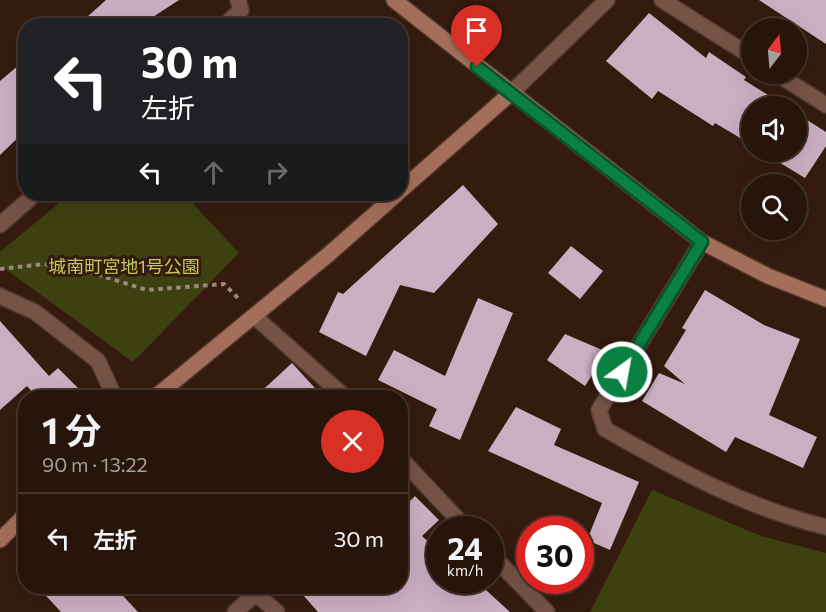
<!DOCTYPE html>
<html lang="ja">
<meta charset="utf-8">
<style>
:root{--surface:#27140a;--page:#2f1d13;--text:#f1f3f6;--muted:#a49e9c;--line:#43332b}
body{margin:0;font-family:Commissioner,"Noto Sans JP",sans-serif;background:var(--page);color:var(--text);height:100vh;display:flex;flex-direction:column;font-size:22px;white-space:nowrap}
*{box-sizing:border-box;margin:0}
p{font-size:20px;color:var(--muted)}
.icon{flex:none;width:33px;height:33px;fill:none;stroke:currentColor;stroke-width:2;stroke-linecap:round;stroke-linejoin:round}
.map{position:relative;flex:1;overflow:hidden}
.side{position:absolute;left:18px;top:390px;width:390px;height:204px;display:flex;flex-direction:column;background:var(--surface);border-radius:24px;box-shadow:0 6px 24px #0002,0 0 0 2px var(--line)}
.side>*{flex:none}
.hud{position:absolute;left:18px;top:18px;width:390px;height:183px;border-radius:24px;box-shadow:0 6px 24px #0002,0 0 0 2px var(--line);background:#202124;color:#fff;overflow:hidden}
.needle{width:39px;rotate:16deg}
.tools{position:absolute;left:741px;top:18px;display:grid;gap:12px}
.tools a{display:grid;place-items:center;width:66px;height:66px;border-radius:50%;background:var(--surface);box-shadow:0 6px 24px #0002,0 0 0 2px var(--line);font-size:30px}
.speed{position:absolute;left:426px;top:516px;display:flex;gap:12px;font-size:30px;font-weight:700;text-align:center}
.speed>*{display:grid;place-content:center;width:78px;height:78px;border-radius:50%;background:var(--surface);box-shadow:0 6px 24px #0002,0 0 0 2px var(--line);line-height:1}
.speed small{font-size:15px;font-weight:400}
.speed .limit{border:9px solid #d22;background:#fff;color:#111}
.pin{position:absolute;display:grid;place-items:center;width:51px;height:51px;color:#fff;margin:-62px -26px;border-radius:50% 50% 50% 0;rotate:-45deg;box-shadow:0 0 6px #0007}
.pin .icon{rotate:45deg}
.me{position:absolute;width:66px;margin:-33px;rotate:32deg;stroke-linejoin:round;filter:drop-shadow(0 0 4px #0008)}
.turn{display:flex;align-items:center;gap:21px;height:126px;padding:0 24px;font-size:27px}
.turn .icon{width:78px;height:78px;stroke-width:2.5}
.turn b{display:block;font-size:42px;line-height:51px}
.lanes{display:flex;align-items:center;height:57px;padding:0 24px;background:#0003;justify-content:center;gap:30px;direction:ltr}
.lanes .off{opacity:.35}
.round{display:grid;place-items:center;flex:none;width:63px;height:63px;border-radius:32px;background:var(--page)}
.head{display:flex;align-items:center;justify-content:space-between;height:102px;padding:0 24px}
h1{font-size:36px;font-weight:700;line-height:45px}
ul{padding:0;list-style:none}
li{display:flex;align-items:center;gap:18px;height:90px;padding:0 24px;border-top:2px solid var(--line)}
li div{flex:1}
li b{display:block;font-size:22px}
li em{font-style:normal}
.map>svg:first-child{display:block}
</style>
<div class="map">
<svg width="826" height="612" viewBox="0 0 826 612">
<rect width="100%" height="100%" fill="#341b0e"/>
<g fill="#3d4111">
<polygon points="70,194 184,194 239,253 133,362 0,265 0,252"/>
<polygon points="652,490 761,536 826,553 826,612 590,612"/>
</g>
<g fill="#ccaec3">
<polygon points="106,0 179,0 139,26 77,26"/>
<polygon points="759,0 826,0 826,44"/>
<polygon points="649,13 706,58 709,52 746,77 744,80 786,106 752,106 752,145 715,123 713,126 658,91 652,99 606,61"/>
<polygon points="26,59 25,131 0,155 0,81"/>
<polygon points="796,113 826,132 826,146 805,178 762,152 796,152"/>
<polygon points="463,185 498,224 434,293 400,285 366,356 319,332 338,292 343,294"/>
<polygon points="571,246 603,271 580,299 548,273"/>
<polygon points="705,290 764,325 800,339 769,415 817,437 803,468 735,437 726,452 642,401 659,373 685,384 664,366 686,330 682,328"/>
<polygon points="478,298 513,313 460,440 429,426 437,409 378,380 394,350 445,376"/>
<polygon points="0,321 49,376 58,368 88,398 28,398 33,393 27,386 0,410"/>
<polygon points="565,334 607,352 585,386 547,360"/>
<polygon points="292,363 324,398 254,398"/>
<polygon points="516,407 561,429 554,445 639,482 610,550 587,540 602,503 488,451"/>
<polygon points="415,496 439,520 422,536 440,552 440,580 475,580 510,612 318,612 295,586 400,586 400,511"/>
<polygon points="37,586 114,586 138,612 61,612"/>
</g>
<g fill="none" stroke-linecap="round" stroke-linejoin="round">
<defs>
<g id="street">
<polyline points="662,0 752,57"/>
<polyline points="224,26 241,10 238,0"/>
<polyline points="777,74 826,105"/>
<polyline points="510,94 607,0"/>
<polyline points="0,225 35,194"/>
<path d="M702,242l-103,168 6,19c70,40 142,79 221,98"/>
<polyline points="0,296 35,312 98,361 115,398"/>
<polyline points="254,316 346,398"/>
<polyline points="400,458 468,530"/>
<polyline points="490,553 547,612"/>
<polyline points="256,594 277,612"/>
<polyline points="235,612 264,586"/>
</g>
<g id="secondary">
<polyline points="394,0 702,242 768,276 826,299"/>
<polyline points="400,191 510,94"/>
<polyline points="154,398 329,254 397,194"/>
<polyline points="0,540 26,514"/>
</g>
</defs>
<use href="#street" stroke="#4f372b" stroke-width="18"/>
<use href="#secondary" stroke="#4f372b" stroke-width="18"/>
<polyline stroke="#9c887d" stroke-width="4" stroke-dasharray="4.5 4.5" stroke-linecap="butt" points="0,269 44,264 86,271 147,290 224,284 238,298"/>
<use href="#street" stroke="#755447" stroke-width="15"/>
<use href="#secondary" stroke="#a46f5a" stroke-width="15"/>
</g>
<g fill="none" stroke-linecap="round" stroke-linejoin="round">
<defs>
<polyline id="route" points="477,67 702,242 622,372"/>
</defs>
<use href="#route" stroke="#07532c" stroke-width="15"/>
<use href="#route" stroke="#0b8043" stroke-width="10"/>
</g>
<g text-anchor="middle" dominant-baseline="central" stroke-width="6" stroke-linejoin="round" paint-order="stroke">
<g font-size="18" fill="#bfca58" stroke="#341b0e">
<text x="124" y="266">城南町宮地1号公園</text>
</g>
</g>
</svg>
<div class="tools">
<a><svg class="needle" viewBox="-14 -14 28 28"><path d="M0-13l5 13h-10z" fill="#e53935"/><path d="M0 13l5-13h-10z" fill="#a49e9c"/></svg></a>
<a><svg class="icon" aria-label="sound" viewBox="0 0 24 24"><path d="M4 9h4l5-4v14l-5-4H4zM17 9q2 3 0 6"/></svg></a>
<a><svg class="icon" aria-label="search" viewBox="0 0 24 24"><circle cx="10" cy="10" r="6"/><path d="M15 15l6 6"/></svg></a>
</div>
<div class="speed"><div>24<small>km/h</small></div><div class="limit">30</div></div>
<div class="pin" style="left:477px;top:67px;background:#d93025"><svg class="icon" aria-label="arrive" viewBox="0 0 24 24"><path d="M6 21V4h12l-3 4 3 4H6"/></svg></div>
<svg class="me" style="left:622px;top:372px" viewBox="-20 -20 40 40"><circle r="17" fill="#0b8043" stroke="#fff" stroke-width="3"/><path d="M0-11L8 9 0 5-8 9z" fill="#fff"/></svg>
<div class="hud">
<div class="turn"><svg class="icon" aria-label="left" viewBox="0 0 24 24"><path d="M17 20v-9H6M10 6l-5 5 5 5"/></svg><div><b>30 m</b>左折</div></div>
<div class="lanes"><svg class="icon" aria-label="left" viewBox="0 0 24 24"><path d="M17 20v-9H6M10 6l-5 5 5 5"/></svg><svg class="icon off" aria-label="ahead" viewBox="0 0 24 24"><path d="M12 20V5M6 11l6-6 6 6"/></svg><svg class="icon off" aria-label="right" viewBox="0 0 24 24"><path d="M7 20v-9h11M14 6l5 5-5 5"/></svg></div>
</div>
<section class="side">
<div class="head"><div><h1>1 分</h1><p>90 m · 13:22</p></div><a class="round" style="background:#d93025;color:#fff"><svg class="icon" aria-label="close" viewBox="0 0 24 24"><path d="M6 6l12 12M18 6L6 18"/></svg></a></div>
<ul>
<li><svg class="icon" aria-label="left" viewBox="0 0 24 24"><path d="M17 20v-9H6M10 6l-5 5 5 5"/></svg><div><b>左折</b></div><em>30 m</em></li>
</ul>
</section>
</div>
